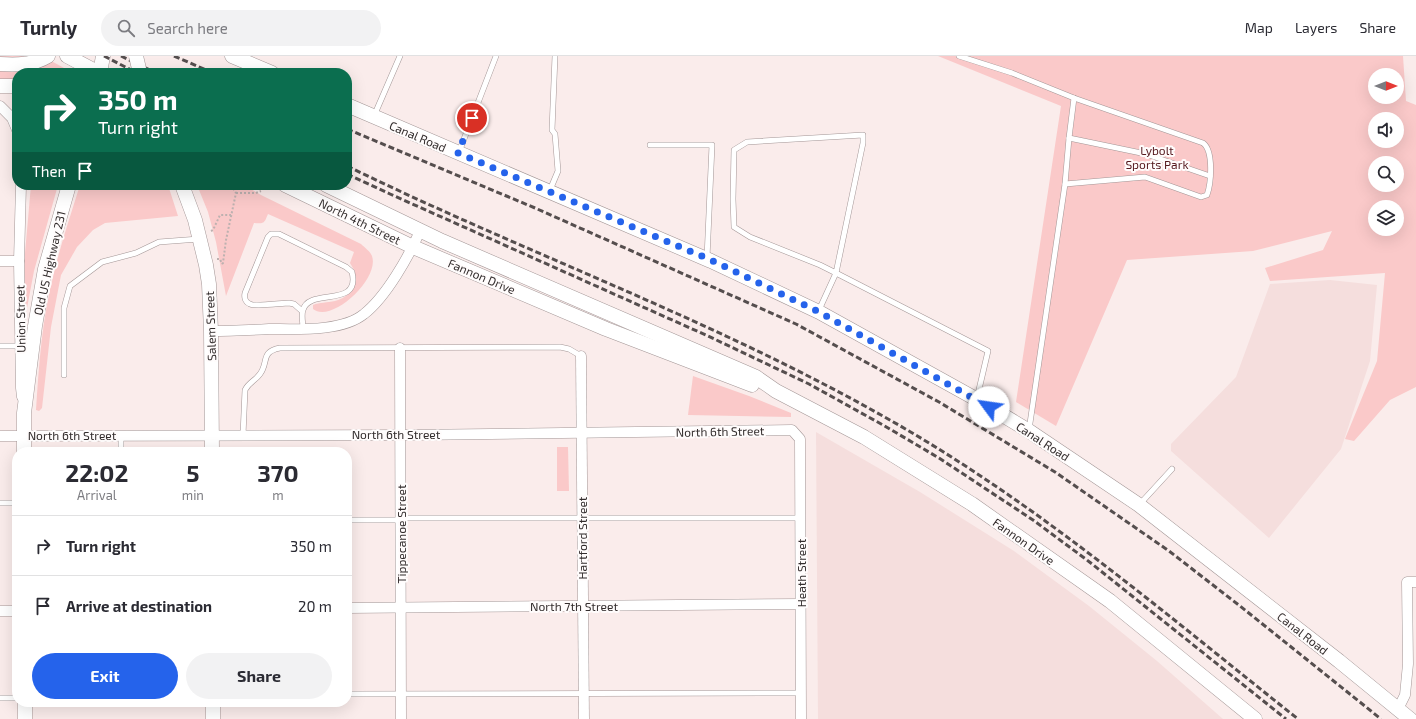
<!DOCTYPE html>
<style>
:root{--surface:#fff;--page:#f2f2f3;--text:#2b2b33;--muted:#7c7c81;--line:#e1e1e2;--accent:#2563eb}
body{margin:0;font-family:"Exo 2",sans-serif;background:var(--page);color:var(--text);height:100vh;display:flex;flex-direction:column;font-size:15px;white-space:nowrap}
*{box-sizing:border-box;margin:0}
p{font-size:13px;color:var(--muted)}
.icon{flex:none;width:22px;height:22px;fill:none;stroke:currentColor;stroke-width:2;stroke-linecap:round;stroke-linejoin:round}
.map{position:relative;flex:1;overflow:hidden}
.panel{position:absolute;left:12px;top:391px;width:340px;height:260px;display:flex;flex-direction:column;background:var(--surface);border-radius:16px;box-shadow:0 4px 16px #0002}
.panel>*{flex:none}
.top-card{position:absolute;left:12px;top:12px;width:340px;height:122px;border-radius:16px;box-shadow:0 4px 16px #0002;background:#0b6e4f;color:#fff;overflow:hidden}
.needle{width:26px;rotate:90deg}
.fabs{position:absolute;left:1368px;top:12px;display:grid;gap:8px}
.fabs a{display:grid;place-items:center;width:36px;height:36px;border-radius:50%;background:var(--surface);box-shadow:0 4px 16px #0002;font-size:20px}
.pin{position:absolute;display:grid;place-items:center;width:34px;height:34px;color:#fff;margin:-17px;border:2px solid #fff;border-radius:50%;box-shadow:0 1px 4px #0007}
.me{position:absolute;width:44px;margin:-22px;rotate:301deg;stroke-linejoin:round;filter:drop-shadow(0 0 3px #0008)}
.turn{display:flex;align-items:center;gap:14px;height:84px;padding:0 20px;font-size:18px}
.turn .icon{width:52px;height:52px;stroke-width:2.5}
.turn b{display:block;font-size:28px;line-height:34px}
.then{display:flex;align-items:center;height:38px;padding:0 20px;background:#0003;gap:8px;font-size:15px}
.eta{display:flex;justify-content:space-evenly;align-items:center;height:68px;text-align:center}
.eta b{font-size:24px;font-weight:700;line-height:28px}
.action{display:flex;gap:8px;margin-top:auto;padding:8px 20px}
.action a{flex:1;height:46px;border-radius:24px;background:var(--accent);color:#fff;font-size:16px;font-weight:700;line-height:46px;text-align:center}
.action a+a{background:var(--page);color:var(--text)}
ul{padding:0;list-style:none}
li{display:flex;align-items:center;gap:12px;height:60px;padding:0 20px;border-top:1px solid var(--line)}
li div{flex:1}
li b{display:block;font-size:15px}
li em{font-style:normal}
header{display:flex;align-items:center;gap:24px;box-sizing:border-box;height:56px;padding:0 20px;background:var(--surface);border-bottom:1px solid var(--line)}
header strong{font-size:19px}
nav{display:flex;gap:22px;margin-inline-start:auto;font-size:14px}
.search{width:280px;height:36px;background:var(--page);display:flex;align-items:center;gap:10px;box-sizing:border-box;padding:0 14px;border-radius:22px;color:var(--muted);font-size:15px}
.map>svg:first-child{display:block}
</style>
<header>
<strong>Turnly</strong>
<div class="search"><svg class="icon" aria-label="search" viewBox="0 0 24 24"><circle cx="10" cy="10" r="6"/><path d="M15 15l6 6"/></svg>Search here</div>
<nav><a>Map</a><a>Layers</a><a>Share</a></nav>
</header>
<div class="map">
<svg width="1416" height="663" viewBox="0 0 1416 663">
<rect width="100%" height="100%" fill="#faeceb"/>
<g fill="#f5dedd">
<polygon points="1330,224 1377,229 1370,305 1341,393 1269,482 1171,395 1171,388 1236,321 1270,228"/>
<polygon points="816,376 920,436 1014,495 1089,550 1157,605 1223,663 818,663"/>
</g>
<g fill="#fac9c9" fill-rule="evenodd">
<polygon points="0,0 42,0 66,13 59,17 17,17 17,23 0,23"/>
<path d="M938,0h465l3,45 10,4v282l-26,13 -36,41 -9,-2 32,-78 8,-88 -115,8 -5,-13 58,-18 9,-19 -79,20 -126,9 -71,166 -40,-24 45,-296zM1375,19h22v22h-22zM1375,63h22v22h-22zM1375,107h22v22h-22zM1375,151h22v22h-22z"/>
<polygon points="31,129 58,129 34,215 27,252 24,250 25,197"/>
<path d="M80,129h88l10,31 -73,7 -12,7 -16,17 -16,28 -10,52 -9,81 -3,3 -3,-1c3,-46 6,-92 18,-137 7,-30 17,-59 26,-88z"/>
<path d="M197,129h47l17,10 100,49c4,4 9,7 11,12 8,23 -41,68 -59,53v-4c7,-3 14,-2 22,-4 12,-3 23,-13 20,-27 0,-4 -3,-7 -5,-11l4,-11 -86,-38c-4,9 -3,10 -14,9l-28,73 -10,-54 -8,-30z"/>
<polygon points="693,320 749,340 791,357 791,361 688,359"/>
<polygon points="557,391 568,391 569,435 557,435"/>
</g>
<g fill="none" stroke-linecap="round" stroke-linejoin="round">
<defs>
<g id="lane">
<path d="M959,0l53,17 62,25 129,45c11,8 8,41 4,52l-6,2 -56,-20 -80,7"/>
<polyline points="374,60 400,0"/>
<polygon points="863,79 863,87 836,217 820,209 750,181 734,171 733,143 734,94 747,86"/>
<polyline points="1069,82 1146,98 1210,120"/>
<polyline points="650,89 712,89 707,202"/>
<polyline points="459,96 496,0"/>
<polyline points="550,134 558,115 555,78 552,74 555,0"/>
<polyline points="819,254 836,217 988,295 977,342"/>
<path d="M302,255l-8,-7 -5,-1c-7,0 -35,4 -39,1 -5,-2 -6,-7 -5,-11l23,-56 3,-3h8l67,33 6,5c9,37 -43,15 -49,38 -2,5 0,13 0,18"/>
<polyline points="0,290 20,290"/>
<polyline points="64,319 64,252 70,230 102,206 136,197 159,186 199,183"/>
<polyline points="1029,374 1065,128 1069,82 1074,42"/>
<polyline points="121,379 121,396"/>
<path d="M243,379l2,-45c4,-8 10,-9 15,-16 9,-12 0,-22 20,-26l280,-1 9,2 12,7"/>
<polyline points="0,447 17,447"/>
<polyline points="1139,449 1172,413"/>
<polyline points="401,462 801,462"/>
<polyline points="347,464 401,464"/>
<polyline points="347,638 801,637"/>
<polyline points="0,642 17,642"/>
</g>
<g id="street">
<polyline points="0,50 12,62 17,74"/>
<polyline points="21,129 19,205 21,332 22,341"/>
<polyline points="0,205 19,205"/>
<path d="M211,275c19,0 39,-1 58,-2 28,0 73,3 95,-15 22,-17 45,-58 56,-83"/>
<polyline points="400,292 401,663"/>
<polyline points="581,300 584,663"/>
<polyline points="0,380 410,379 792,374 800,383 801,663"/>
<polyline points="347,552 800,548"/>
<polyline points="0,555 17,555"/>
<polyline points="1398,653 1405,639 1408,608 1407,526 1416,526"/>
</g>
<g id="secondary">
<polyline points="67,0 99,17"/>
<polyline points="232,0 272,17"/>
<path d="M0,8c17,1 33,1 48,-8"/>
<polyline points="100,17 103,0"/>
<polyline points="0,30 17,30"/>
<polyline points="347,49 711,205 819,256 976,343 1029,375 1139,449 1339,605 1410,663"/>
<polyline points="182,129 195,164 206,209 209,228 211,275 212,396"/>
<polyline points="285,129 413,191 606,273 752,329"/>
<polyline points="326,129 442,185 756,321 776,335 864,381 972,448 1110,545 1255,663"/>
<polyline points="24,396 24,357 35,270 45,213 69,129"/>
<polyline points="25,646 25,663"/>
<polyline points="213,663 213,646"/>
</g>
</defs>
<use href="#lane" stroke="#a39696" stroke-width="6"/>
<use href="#street" stroke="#a39696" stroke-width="11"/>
<use href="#secondary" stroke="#a39696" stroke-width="15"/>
<g stroke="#bdb1b0" stroke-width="2" stroke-dasharray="2 2" stroke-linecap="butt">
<polyline points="236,137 256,137 261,135"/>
<polyline points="211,175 213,174 220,159 231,159"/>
<polyline points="217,203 220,203 222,208"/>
<polyline points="222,208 223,207 226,184 236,137 231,129"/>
<polyline points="15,404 15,440"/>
<polyline points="15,454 16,546"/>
<polyline points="16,564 16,634"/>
</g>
<use href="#lane" stroke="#fff" stroke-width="5"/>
<use href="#street" stroke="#fff" stroke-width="10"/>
<use href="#secondary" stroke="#fff" stroke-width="14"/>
<g stroke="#554e4e" stroke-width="3" stroke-dasharray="6 3" stroke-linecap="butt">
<polyline points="104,0 137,17"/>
<polyline points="121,0 156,17"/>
<polyline points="174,0 213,17"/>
<polyline points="347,73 535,152 796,268 939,346 1055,416 1169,495 1240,550 1381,663"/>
<path d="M347,110c176,86 362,152 534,249 151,84 282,197 417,304"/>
<polyline points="347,118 390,138 708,280 809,328 883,369 939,402 1033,464 1087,504 1286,663"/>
</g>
<defs>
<polyline id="secondary-bridge" points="136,0 140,17"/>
</defs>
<use href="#secondary-bridge" stroke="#a39696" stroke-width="15" stroke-linecap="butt"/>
<use href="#secondary-bridge" stroke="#fff" stroke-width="14"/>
</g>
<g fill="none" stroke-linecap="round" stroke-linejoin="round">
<polyline stroke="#2563eb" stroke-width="7" stroke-dasharray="0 12.6" points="472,62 458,97 711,204 819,256 989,351"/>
</g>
<g text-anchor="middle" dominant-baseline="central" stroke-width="4" stroke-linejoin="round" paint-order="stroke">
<g font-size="12" fill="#332d2d" stroke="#fffcfc">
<text transform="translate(418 80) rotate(23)">Canal Road</text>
<text transform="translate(360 165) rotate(26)">North 4th Street</text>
<text transform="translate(49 207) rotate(-77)">Old US Highway 231</text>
<text transform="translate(482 220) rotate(23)">Fannon Drive</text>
<text transform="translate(20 263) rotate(-91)">Union Street</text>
<text transform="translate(210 270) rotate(-92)">Salem Street</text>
<text transform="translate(720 375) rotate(-1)">North 6th Street</text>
<text x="396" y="378">North 6th Street</text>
<text x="72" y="379">North 6th Street</text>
<text transform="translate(1043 385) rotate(33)">Canal Road</text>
<text transform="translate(401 478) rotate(-90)">Tippecanoe Street</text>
<text transform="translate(582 482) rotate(-90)">Hartford Street</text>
<text transform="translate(1024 485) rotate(35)">Fannon Drive</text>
<text transform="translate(801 517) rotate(-90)">Heath Street</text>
<text x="574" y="550">North 7th Street</text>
<text transform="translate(1303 577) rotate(38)">Canal Road</text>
</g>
<g font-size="12" fill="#561a1f" stroke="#fffcfc">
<text x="1157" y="94">Lybolt<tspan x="1157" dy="14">Sports Park</tspan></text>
</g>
</g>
</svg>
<div class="fabs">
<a><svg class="needle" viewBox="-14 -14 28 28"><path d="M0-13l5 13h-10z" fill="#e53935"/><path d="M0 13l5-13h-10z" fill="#7c7c81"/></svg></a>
<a><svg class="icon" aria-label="sound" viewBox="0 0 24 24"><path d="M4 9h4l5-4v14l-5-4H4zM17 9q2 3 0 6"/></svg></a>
<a><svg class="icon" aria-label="search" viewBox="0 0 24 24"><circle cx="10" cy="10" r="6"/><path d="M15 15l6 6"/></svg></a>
<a><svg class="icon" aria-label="layers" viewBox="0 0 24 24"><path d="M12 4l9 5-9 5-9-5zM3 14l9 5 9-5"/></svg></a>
</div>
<div class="pin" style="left:472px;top:62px;background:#d93025"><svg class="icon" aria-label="arrive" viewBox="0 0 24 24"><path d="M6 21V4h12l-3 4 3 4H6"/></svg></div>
<svg class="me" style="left:989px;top:351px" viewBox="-20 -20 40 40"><circle r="19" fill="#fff"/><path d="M0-13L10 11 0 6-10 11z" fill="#2563eb"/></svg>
<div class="top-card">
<div class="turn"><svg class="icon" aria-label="right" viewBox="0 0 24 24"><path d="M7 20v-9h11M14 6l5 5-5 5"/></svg><div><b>350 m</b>Turn right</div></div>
<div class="then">Then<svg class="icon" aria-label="arrive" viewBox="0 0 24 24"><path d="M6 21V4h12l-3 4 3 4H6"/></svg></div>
</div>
<section class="panel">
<div class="eta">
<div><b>22:02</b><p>Arrival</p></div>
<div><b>5</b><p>min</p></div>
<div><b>370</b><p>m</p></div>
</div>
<ul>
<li><svg class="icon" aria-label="right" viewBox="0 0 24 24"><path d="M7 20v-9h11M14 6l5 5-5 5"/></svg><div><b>Turn right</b></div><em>350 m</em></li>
<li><svg class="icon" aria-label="arrive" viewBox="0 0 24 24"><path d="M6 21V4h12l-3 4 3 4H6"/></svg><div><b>Arrive at destination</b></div><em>20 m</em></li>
</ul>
<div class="action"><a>Exit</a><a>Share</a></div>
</section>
</div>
